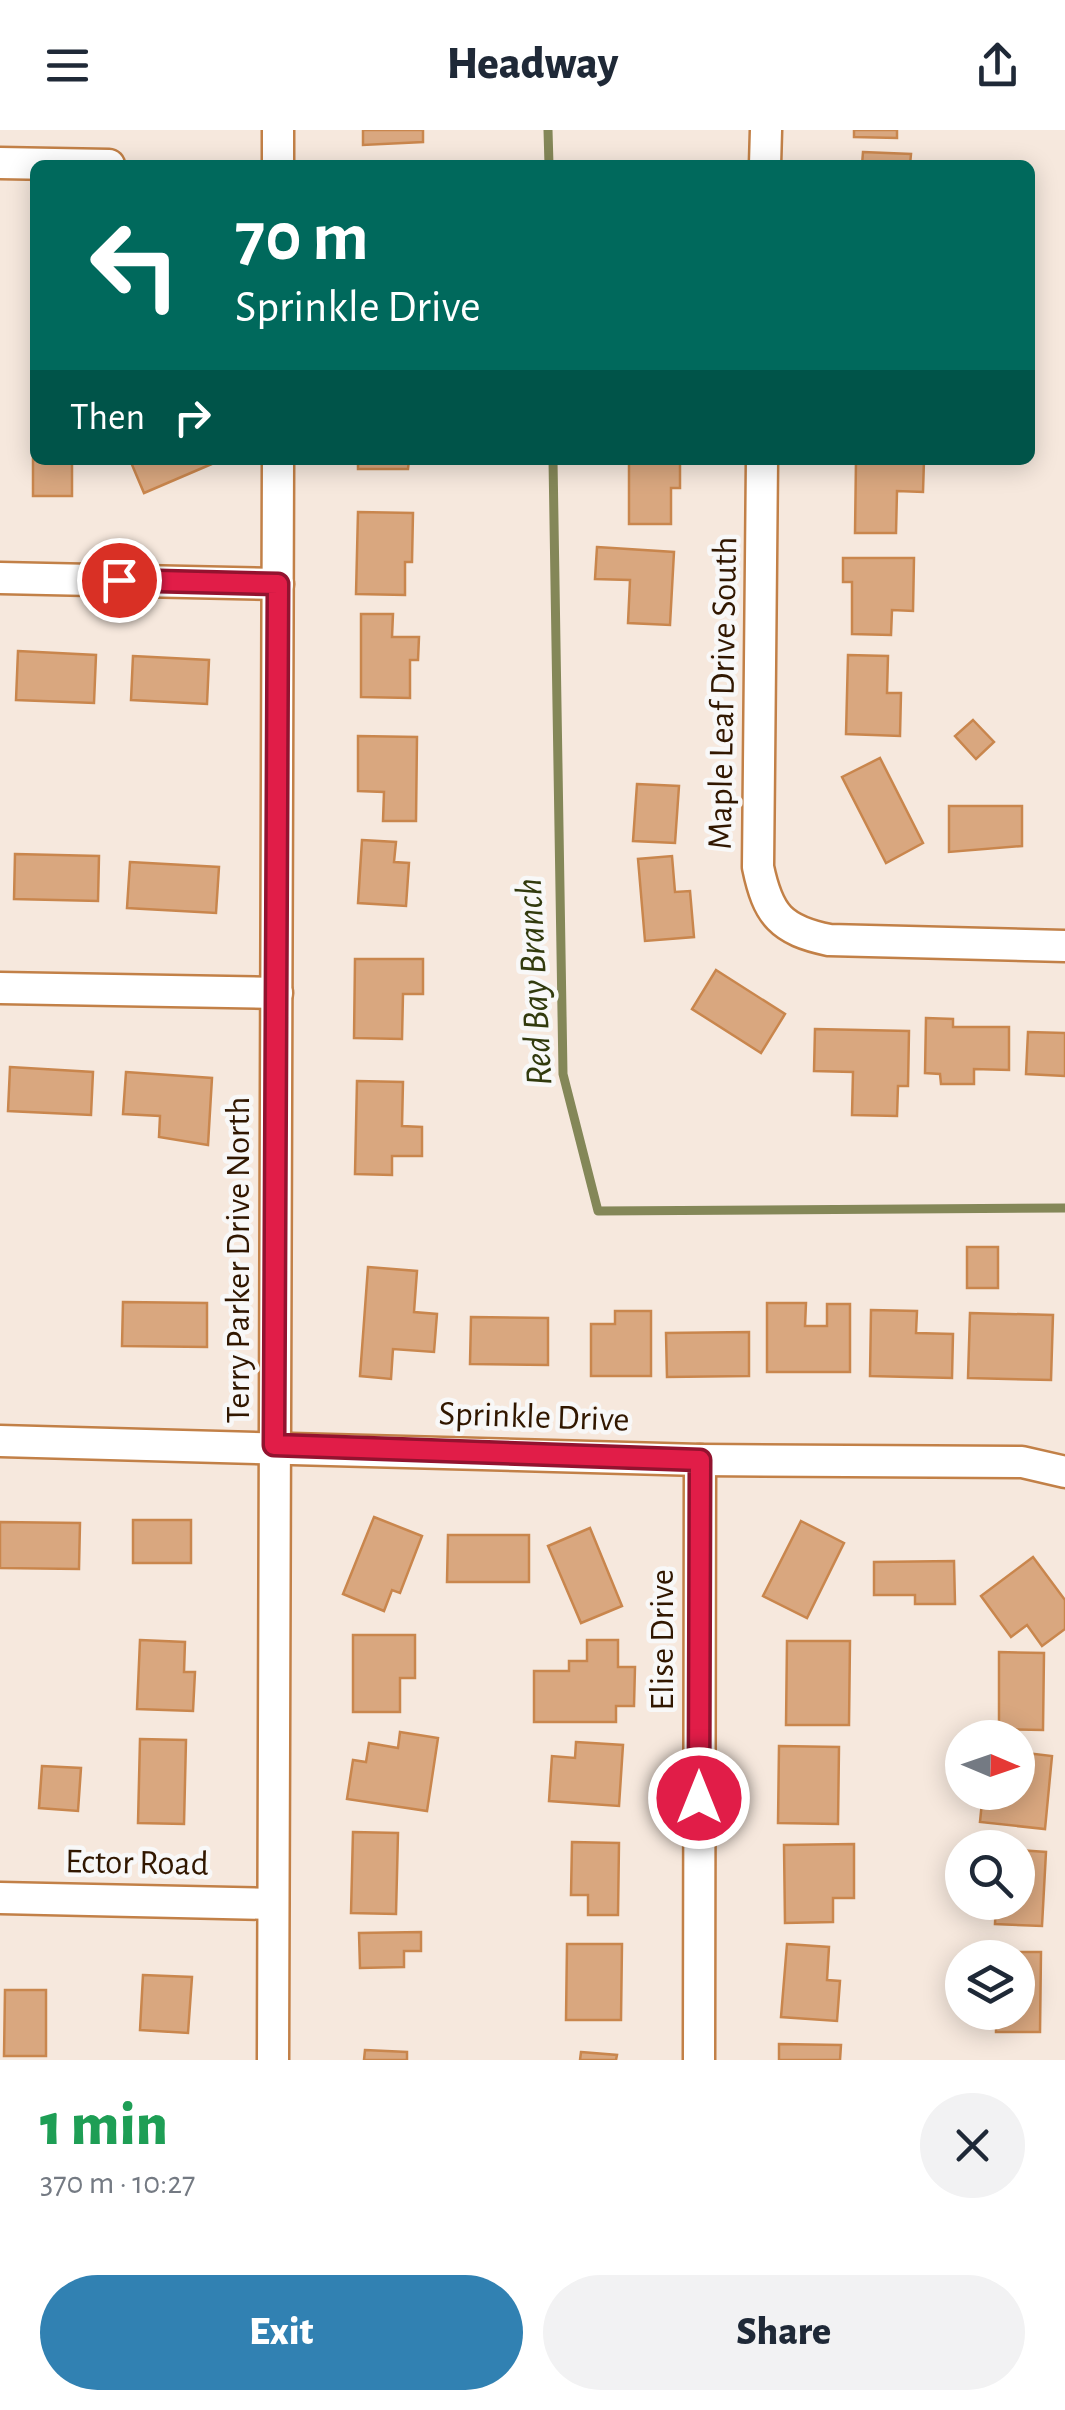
<!DOCTYPE html>
<meta charset="utf-8">
<style>
:root{--surface:#fff;--page:#f2f2f3;--text:#1f2937;--muted:#747a83;--accent:#3181b2}
body{margin:0;font-family:"Alegreya Sans",sans-serif;background:var(--page);color:var(--text);height:100vh;display:flex;flex-direction:column;font-size:38px;white-space:nowrap}
*{box-sizing:border-box;margin:0}
p{font-size:32px;color:var(--muted)}
.icon{flex:none;width:55px;height:55px;fill:none;stroke:currentColor;stroke-width:2;stroke-linecap:round;stroke-linejoin:round}
.map{position:relative;height:1930px;overflow:hidden}
.panel{display:flex;flex-direction:column;background:var(--surface);flex:1}
.panel>*{flex:none}
.banner{position:absolute;left:30px;top:30px;width:1005px;height:305px;border-radius:15px;box-shadow:0 5px 25px #0003;background:#00695c;color:#fff;overflow:hidden}
.needle{width:65px;rotate:92deg}
.controls{position:absolute;left:945px;top:1590px;display:grid;gap:20px}
.controls a{display:grid;place-items:center;width:90px;height:90px;border-radius:50%;background:var(--surface);box-shadow:0 5px 25px #0003;font-size:50px}
.pin{position:absolute;display:grid;place-items:center;width:85px;height:85px;color:#fff;margin:-42px;border:5px solid #fff;border-radius:50%;box-shadow:0 2px 10px #0007}
.me{position:absolute;width:110px;margin:-55px;rotate:0deg;stroke-linejoin:round;filter:drop-shadow(0 0 8px #0008)}
.turn{display:flex;align-items:center;gap:35px;height:210px;padding:0 40px;font-size:45px}
.turn .icon{width:130px;height:130px;stroke-width:2.5}
.turn b{display:block;font-size:70px;line-height:85px}
.then{display:flex;align-items:center;height:95px;padding:0 40px;background:#0003;gap:20px;font-size:38px}
.round{display:grid;place-items:center;flex:none;width:105px;height:105px;border-radius:52px;background:var(--page)}
.headline{display:flex;align-items:center;justify-content:space-between;height:170px;padding:0 40px}
h1{font-size:60px;font-weight:800;line-height:75px;color:#1e9e55}
.primary-button{display:flex;gap:20px;margin-top:auto;padding:20px 40px}
.primary-button a{flex:1;height:115px;border-radius:60px;background:var(--accent);color:#fff;font-size:40px;font-weight:800;line-height:115px;text-align:center}
.primary-button a+a{background:var(--page);color:var(--text)}
header{display:flex;justify-content:space-between;align-items:center;height:130px;padding:0 40px;background:var(--surface);font-size:45px;font-weight:800}
.map>svg:first-child{display:block}
</style>
<header><svg class="icon" aria-label="menu" viewBox="0 0 24 24"><path d="M4 6h16M4 12h16M4 18h16"/></svg>Headway<svg class="icon" aria-label="share" viewBox="0 0 24 24"><path d="M12 15V3M7 8l5-5 5 5M5 13v7h14v-7"/></svg></header>
<div class="map">
<svg width="1065" height="1930" viewBox="0 0 1065 1930">
<rect width="100%" height="100%" fill="#f6e8dd"/>
<g fill="none" stroke-linecap="round" stroke-linejoin="round">
<g stroke="#848758" stroke-width="9">
<polyline points="548,0 549,35"/>
<polyline points="553,330 563,944 598,1081 1065,1078"/>
</g>
</g>
<g fill="#d9a77f" stroke="#c9864d" stroke-width="2.5">
<polygon points="363,0 423,0 423,12 363,15"/>
<polygon points="854,0 897,0 897,8 854,7"/>
<polygon points="863,22 911,24 910,35 862,35"/>
<polygon points="33,314 35,330 72,330 72,366 33,366"/>
<polygon points="130,330 221,330 144,363"/>
<polygon points="358,330 409,330 408,339 358,339"/>
<polygon points="629,330 680,330 680,358 671,358 671,394 629,394"/>
<polygon points="856,330 924,330 923,362 897,361 896,403 855,403"/>
<polygon points="358,382 413,383 412,432 405,432 405,465 356,464"/>
<polygon points="597,417 674,422 670,495 628,493 630,450 595,449"/>
<polygon points="843,428 914,428 913,481 892,480 891,505 852,504 852,452 843,452"/>
<polygon points="361,484 393,484 392,507 419,507 418,530 410,530 410,568 361,567"/>
<polygon points="18,521 96,525 94,573 16,570"/>
<polygon points="848,525 888,526 887,563 901,563 900,606 846,604"/>
<polygon points="133,526 209,530 207,574 131,570"/>
<polygon points="973,590 994,612 976,629 955,606"/>
<polygon points="358,606 417,607 416,691 383,691 384,662 358,661"/>
<polygon points="880,628 923,713 886,733 842,647"/>
<polygon points="637,654 679,656 675,713 633,711"/>
<polygon points="949,676 1022,676 1022,716 949,722"/>
<polygon points="362,710 396,712 394,732 409,733 406,776 358,773"/>
<polygon points="15,724 99,726 98,771 14,769"/>
<polygon points="672,726 675,762 690,761 694,807 645,811 638,729"/>
<polygon points="130,732 219,737 216,783 127,778"/>
<polygon points="355,829 423,829 423,864 403,864 402,909 354,908"/>
<polygon points="716,840 785,884 761,923 692,879"/>
<polygon points="926,888 953,889 953,897 1009,897 1009,940 974,939 974,954 941,954 940,944 925,943"/>
<polygon points="815,899 909,901 908,956 898,956 897,986 852,985 853,942 814,941"/>
<polygon points="1028,902 1065,903 1065,946 1026,944"/>
<polygon points="10,937 93,942 91,985 8,981"/>
<polygon points="126,942 212,948 208,1015 159,1007 160,986 123,984"/>
<polygon points="357,951 403,952 402,996 422,997 422,1026 392,1026 392,1045 355,1044"/>
<rect x="967" y="1117" width="31" height="41"/>
<polygon points="368,1137 417,1141 414,1182 437,1184 434,1222 393,1219 391,1249 360,1246"/>
<polygon points="123,1172 207,1173 207,1217 122,1216"/>
<polygon points="767,1173 806,1173 805,1196 827,1196 827,1174 850,1174 850,1242 767,1242"/>
<polygon points="871,1180 917,1181 916,1203 953,1204 952,1248 870,1246"/>
<polygon points="615,1181 651,1181 651,1246 591,1246 591,1194 615,1194"/>
<polygon points="970,1183 1053,1185 1051,1250 968,1248"/>
<polygon points="471,1187 548,1188 548,1235 470,1234"/>
<polygon points="749,1202 749,1246 667,1247 666,1203"/>
<polygon points="374,1387 422,1406 400,1463 392,1460 384,1481 343,1464"/>
<rect x="133" y="1390" width="58" height="43"/>
<polygon points="801,1391 844,1413 807,1488 763,1466"/>
<polygon points="0,1392 80,1393 79,1439 0,1438"/>
<polygon points="590,1398 622,1476 581,1493 548,1416"/>
<polygon points="448,1405 529,1405 529,1452 447,1452"/>
<polygon points="1033,1427 1065,1470 1065,1499 1042,1516 1027,1495 1011,1507 981,1466"/>
<polygon points="954,1431 955,1474 915,1474 915,1465 874,1465 874,1432"/>
<polygon points="353,1505 415,1505 415,1548 400,1548 400,1582 353,1582"/>
<polygon points="140,1510 185,1512 184,1542 195,1542 193,1581 137,1579"/>
<polygon points="587,1510 618,1510 618,1537 635,1537 634,1576 616,1576 616,1592 534,1592 534,1541 569,1541 569,1531 587,1531"/>
<polygon points="787,1511 850,1511 849,1595 786,1595"/>
<polygon points="999,1522 1044,1523 1043,1600 999,1599"/>
<polygon points="400,1602 438,1608 427,1681 347,1669 353,1630 366,1632 369,1613 398,1618"/>
<polygon points="140,1609 186,1610 184,1694 138,1693"/>
<polygon points="576,1612 623,1615 619,1676 549,1671 552,1626 575,1628"/>
<polygon points="779,1616 839,1617 838,1694 778,1693"/>
<polygon points="1018,1622 1052,1626 1045,1699 980,1692 983,1662 1018,1662"/>
<polygon points="42,1636 81,1638 78,1681 39,1678"/>
<polygon points="353,1702 398,1703 396,1784 351,1783"/>
<polygon points="572,1712 619,1713 618,1785 588,1785 588,1765 571,1765"/>
<polygon points="854,1714 854,1768 833,1768 833,1792 785,1793 784,1715"/>
<polygon points="1018,1720 1046,1722 1042,1796 995,1794 996,1772 1018,1772"/>
<polygon points="421,1802 421,1821 404,1821 404,1837 360,1838 359,1803"/>
<polygon points="567,1814 622,1814 621,1890 566,1890"/>
<polygon points="787,1814 829,1817 827,1850 840,1851 837,1891 781,1887"/>
<polygon points="997,1822 1041,1822 1040,1902 996,1902 996,1882 1018,1882 1018,1828 997,1828"/>
<polygon points="143,1845 192,1847 188,1903 140,1900"/>
<polygon points="5,1860 46,1860 46,1926 4,1926"/>
<polygon points="779,1914 841,1915 840,1930 779,1930"/>
<polygon points="365,1920 407,1922 407,1930 364,1930"/>
<polygon points="581,1922 617,1925 616,1930 580,1930"/>
</g>
<g fill="none" stroke-linecap="round" stroke-linejoin="round">
<defs>
<g id="street">
<polyline points="0,33 109,35"/>
<polyline points="278,35 278,0"/>
<polyline points="765,35 766,0"/>
<path d="M762,330l-4,407c10,48 23,63 71,73l236,6"/>
<polyline points="0,448 278,454"/>
<polyline points="0,858 277,863"/>
<polyline points="0,1311 700,1330 1022,1332 1065,1342"/>
<polyline points="0,1768 273,1774"/>
<polyline points="273,1930 278,330"/>
<polyline points="699,1930 700,1330"/>
</g>
</defs>
<use href="#street" stroke="#c28047" stroke-width="35"/>
<use href="#street" stroke="#fff" stroke-width="30"/>
</g>
<g fill="none" stroke-linecap="round" stroke-linejoin="round">
<defs>
<polyline id="route" points="119,450 278,454 274,1315 700,1330 699,1668"/>
</defs>
<use href="#route" stroke="#92132f" stroke-width="25"/>
<use href="#route" stroke="#e11d48" stroke-width="18"/>
</g>
<g text-anchor="middle" dominant-baseline="central" stroke-width="9" stroke-linejoin="round" paint-order="stroke">
<g font-size="35" fill="#311700" stroke="#f8f8f8">
<text transform="translate(723 563) rotate(-89)">Maple Leaf Drive South</text>
<text transform="translate(238 1130) rotate(-90)">Terry Parker Drive North</text>
<text transform="translate(534 1287) rotate(2)">Sprinkle Drive</text>
<text transform="translate(662 1510) rotate(-90)">Elise Drive</text>
<text transform="translate(137 1733) rotate(1)">Ector Road</text>
</g>
<g font-size="38" font-style="italic" fill="#313a0d" stroke="#f8f8f8">
<text transform="translate(535 852) rotate(-93)">Red Bay Branch</text>
</g>
</g>
</svg>
<div class="controls">
<a><svg class="needle" viewBox="-14 -14 28 28"><path d="M0-13l5 13h-10z" fill="#e53935"/><path d="M0 13l5-13h-10z" fill="#747a83"/></svg></a>
<a><svg class="icon" aria-label="search" viewBox="0 0 24 24"><circle cx="10" cy="10" r="6"/><path d="M15 15l6 6"/></svg></a>
<a><svg class="icon" aria-label="layers" viewBox="0 0 24 24"><path d="M12 4l9 5-9 5-9-5zM3 14l9 5 9-5"/></svg></a>
</div>
<div class="pin" style="left:119px;top:450px;background:#d93025"><svg class="icon" aria-label="arrive" viewBox="0 0 24 24"><path d="M6 21V4h12l-3 4 3 4H6"/></svg></div>
<svg class="me" style="left:699px;top:1668px" viewBox="-20 -20 40 40"><circle r="17" fill="#e11d48" stroke="#fff" stroke-width="3"/><path d="M0-11L8 9 0 5-8 9z" fill="#fff"/></svg>
<div class="banner">
<div class="turn"><svg class="icon" aria-label="left" viewBox="0 0 24 24"><path d="M17 20v-9H6M10 6l-5 5 5 5"/></svg><div><b>70 m</b>Sprinkle Drive</div></div>
<div class="then">Then<svg class="icon" aria-label="right" viewBox="0 0 24 24"><path d="M7 20v-9h11M14 6l5 5-5 5"/></svg></div>
</div>
</div>
<section class="panel">
<div class="headline"><div><h1>1 min</h1><p>370 m · 10:27</p></div><a class="round"><svg class="icon" aria-label="close" viewBox="0 0 24 24"><path d="M6 6l12 12M18 6L6 18"/></svg></a></div>
<div class="primary-button"><a>Exit</a><a>Share</a></div>
</section>
